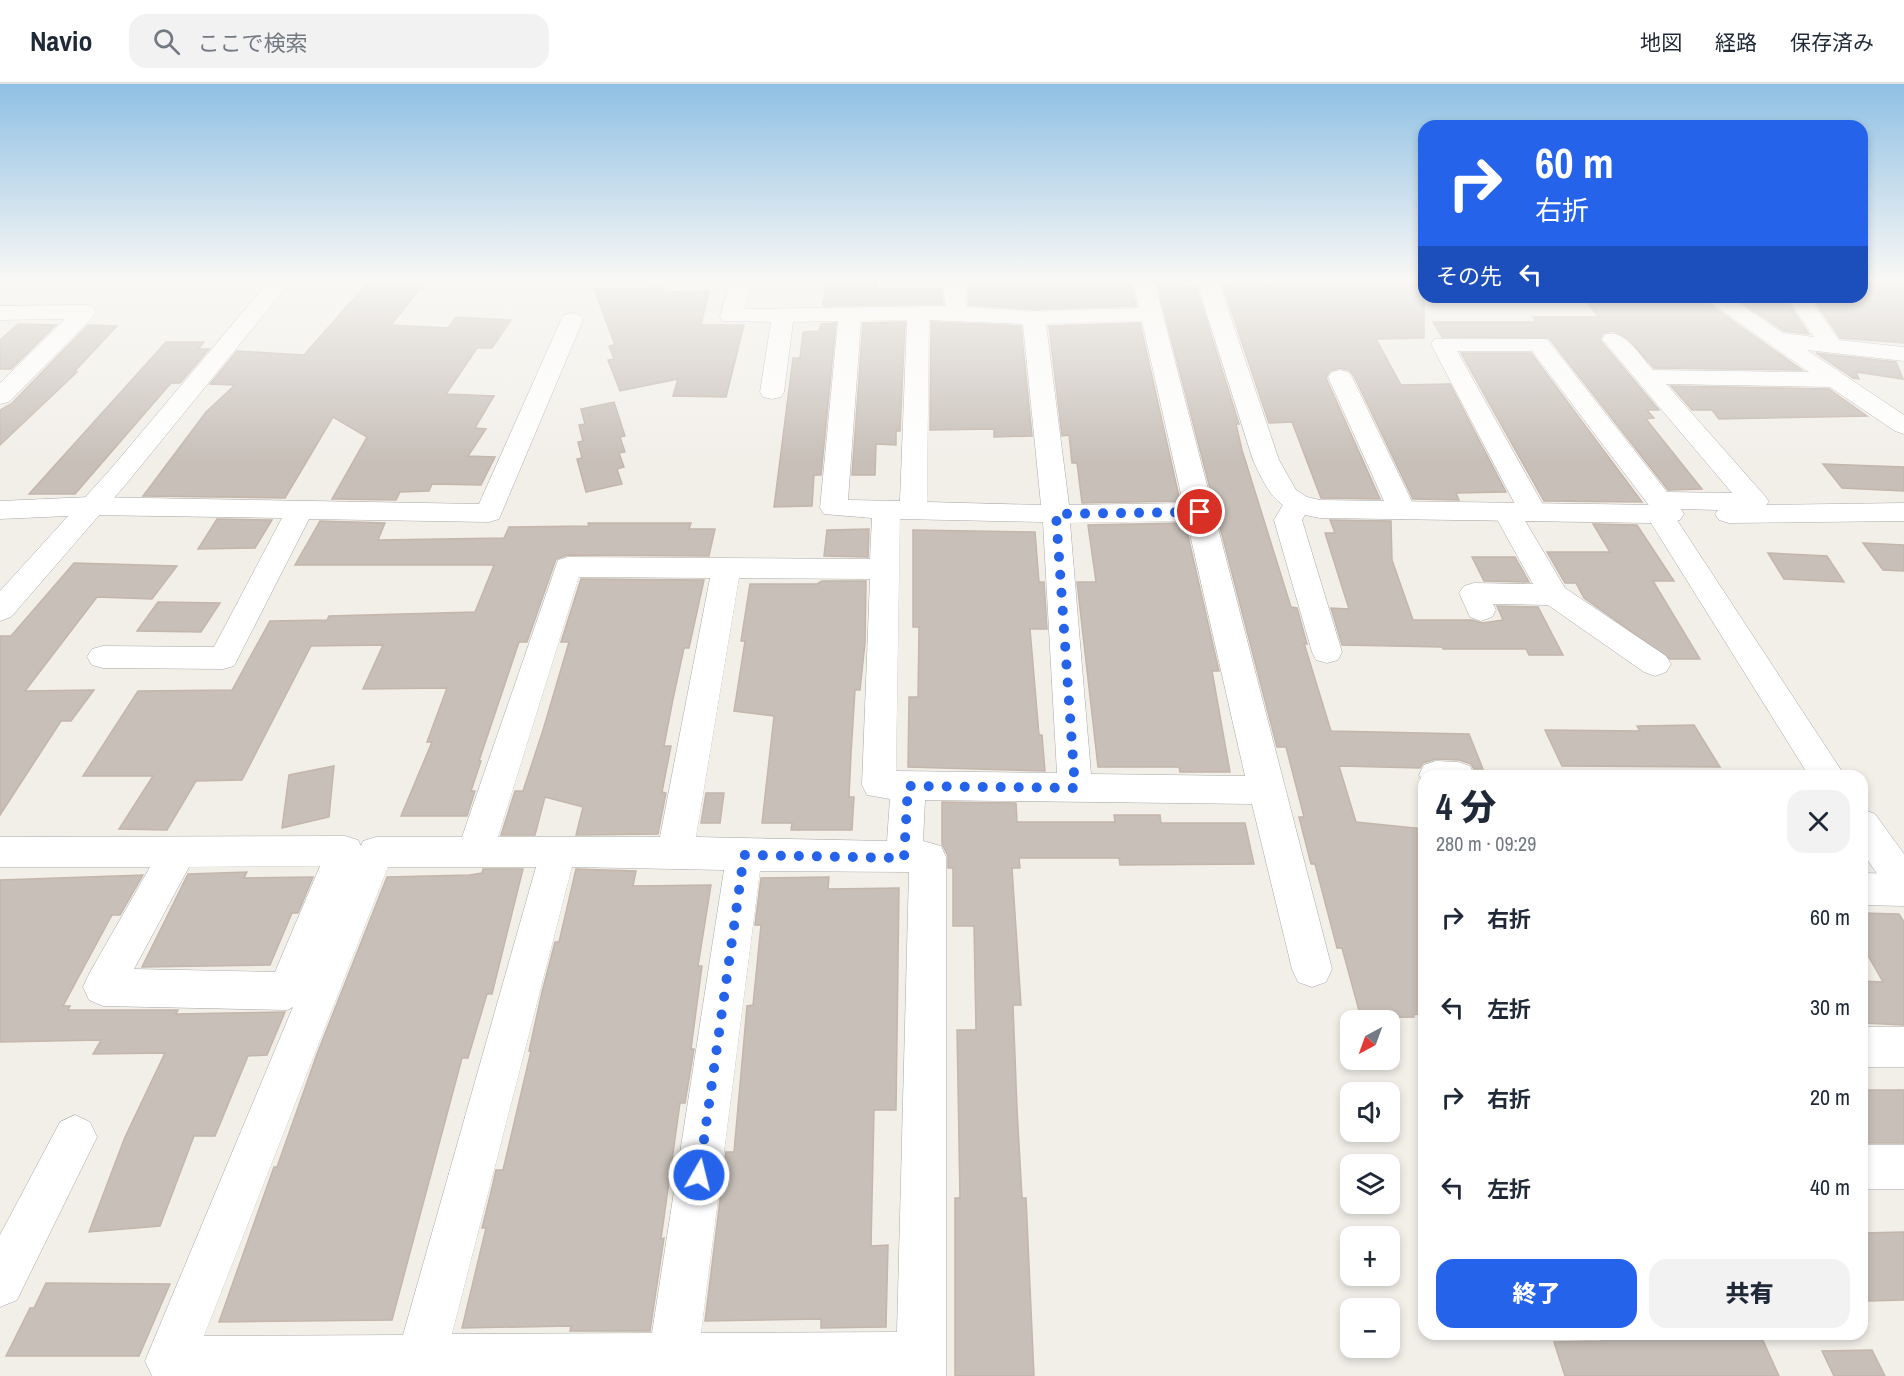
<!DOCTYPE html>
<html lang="ja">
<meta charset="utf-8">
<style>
:root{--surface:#fff;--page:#f2f2f3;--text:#1f2937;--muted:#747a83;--line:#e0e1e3;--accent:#2563eb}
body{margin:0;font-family:"Archivo Narrow","Noto Sans JP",sans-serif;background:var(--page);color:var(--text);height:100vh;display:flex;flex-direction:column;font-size:22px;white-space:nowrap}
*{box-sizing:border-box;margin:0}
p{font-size:20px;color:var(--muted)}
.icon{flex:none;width:33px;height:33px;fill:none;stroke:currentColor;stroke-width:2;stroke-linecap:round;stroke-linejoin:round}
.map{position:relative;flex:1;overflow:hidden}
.sheet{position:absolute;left:1418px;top:686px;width:450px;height:570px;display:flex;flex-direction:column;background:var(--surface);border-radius:18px;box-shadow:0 3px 9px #0003}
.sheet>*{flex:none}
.banner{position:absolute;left:1418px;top:36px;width:450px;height:183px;border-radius:18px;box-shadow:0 3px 9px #0003;background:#2563eb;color:#fff;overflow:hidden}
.needle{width:39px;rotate:221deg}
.buttons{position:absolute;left:1340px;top:926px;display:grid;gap:12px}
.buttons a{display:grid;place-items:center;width:60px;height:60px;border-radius:12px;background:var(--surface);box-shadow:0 3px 9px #0003;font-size:30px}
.pin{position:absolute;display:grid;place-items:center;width:51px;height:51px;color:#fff;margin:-26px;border:3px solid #fff;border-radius:50%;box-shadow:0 2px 6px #0007}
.me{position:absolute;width:66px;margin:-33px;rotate:8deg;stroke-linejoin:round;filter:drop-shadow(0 0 4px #0008)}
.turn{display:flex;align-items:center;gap:21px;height:126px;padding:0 18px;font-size:27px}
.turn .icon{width:78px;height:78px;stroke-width:2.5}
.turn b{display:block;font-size:42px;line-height:51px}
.then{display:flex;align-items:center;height:57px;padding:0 18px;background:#0003;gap:12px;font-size:22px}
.round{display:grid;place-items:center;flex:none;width:63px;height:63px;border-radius:18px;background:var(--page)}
.headline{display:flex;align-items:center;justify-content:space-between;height:102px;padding:0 18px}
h1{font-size:36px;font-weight:800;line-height:45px}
.action{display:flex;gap:12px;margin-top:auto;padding:12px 18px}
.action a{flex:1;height:69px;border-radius:18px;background:var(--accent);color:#fff;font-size:24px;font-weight:800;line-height:69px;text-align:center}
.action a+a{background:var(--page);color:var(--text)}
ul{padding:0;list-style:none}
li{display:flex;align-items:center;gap:18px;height:90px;padding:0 18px}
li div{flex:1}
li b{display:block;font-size:22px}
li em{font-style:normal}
header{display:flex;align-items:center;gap:36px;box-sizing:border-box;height:84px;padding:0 30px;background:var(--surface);border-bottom:2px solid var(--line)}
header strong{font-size:28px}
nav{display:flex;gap:33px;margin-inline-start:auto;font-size:21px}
.search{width:420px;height:54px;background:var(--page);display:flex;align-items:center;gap:15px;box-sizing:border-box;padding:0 21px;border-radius:18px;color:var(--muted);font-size:22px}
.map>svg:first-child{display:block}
</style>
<header>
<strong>Navio</strong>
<div class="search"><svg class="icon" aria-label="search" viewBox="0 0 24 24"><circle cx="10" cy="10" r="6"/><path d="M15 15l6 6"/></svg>ここで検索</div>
<nav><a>地図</a><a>経路</a><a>保存済み</a></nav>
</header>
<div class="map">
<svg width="1904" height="1292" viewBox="0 0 1904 1292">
<rect width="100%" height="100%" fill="#f2efe9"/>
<g fill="#c7bfb8" stroke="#c4b6ab" stroke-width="1.5">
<polygon points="370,196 427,196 391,241 448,244 456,233 511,236 492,264 477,264 446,310 494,312 475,344 486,345 468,372 495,373 481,401 432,400 429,407 400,408 396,416 332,415 367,353 333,333 285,414 143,412 206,328 235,301 210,300 237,267 304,271"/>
<polygon points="827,196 877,196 877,205 941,205 943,220 823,222"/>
<polygon points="969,196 1130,196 1136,222 1034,225 969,221"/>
<polygon points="1156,196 1182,196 1184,203 1196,203 1239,340 1236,340 1242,366 1291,523 1297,524 1307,560 1304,559 1331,647 1469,650 1483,685 1474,685 1471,680 1459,676 1436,675 1423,679 1420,684 1339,682 1356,738 1424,745 1424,929 1413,931 1414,933 1361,934 1342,864 1337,864 1315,780 1311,780 1299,733 1304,733 1286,663 1277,663"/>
<polygon points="1347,196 1424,196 1424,254 1376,255 1401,301 1450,300 1506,408 1456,409 1459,416 1413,415 1354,292 1349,286 1339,284 1330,287 1326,294 1380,415 1321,414 1292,338 1269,339 1223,202 1349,200"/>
<polygon points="1862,196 1904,196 1904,259 1840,254 1817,220 1820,221 1816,213 1862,215 1865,213 1862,208"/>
<polygon points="665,204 664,208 709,207 701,241 744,241 726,313 673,312 678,295 620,307 608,276 614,275 609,262 615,261 594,205"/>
<polygon points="1733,213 1787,217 1809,250 1784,247"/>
<polygon points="1585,216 1703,216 1802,286 1654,284 1627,254 1613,247 1603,249 1600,256 1659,326 1647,326 1654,334 1646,335 1702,405 1668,406 1549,254 1442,253 1433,238 1536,238 1533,233 1599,233"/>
<polygon points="905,238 900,347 896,347 896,361 876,360 875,391 852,391 863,239"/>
<polygon points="931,238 1021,242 1032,352 994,353 994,345 930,346"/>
<polygon points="836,239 821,391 814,391 812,422 774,423 793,274 800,274 803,248 819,247 821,240"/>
<polygon points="1140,239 1180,417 1082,419 1077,379 1072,379 1069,351 1062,352 1049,242"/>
<polygon points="18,240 56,241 11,285 0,285 0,256"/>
<polygon points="88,241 117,242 74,288 77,288 0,361 0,326 11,320"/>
<polygon points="166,258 204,258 198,265 209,265 180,299 171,299 75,410 29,410"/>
<polygon points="1461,269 1531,269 1642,418 1544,417"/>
<polygon points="1816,269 1896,278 1903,295 1856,288 1859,295 1853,294"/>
<polygon points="1671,302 1829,305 1867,332 1719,335 1712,326 1692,326"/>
<polygon points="614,318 625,352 620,353 625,368 619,369 624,383 617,385 622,400 586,408 577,375 582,374 578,358 583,357 579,341 585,340 581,325"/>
<polygon points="1823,380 1904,383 1904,407 1842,404"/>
<polygon points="217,435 272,436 255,464 198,465"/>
<polygon points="1330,436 1391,437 1392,476 1413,536 1472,536 1482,539 1503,536 1497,522 1538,523 1563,571 1529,571 1526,565 1443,565 1442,563 1342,561 1331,524 1349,525 1325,449 1335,449"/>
<polygon points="320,437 385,439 378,456 504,454 509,443 589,442 588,439 691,439 689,445 715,445 709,472 568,471 556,475 527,558 519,558 479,677 481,677 471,707 475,707 467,732 401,732 432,658 427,658 447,604 363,605 383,561 311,562 242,696 196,697 167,746 119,745 153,692 83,692 138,607 232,606 270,537 327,536 329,532 475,528 494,481 295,481"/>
<polygon points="1185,439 1219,587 1212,587 1230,688 1180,688 1179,683 1098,683 1077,498 1096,498 1088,441"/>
<polygon points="1593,440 1637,441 1674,497 1653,497 1700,575 1670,575 1584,514 1576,499 1565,499 1547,468 1610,468"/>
<polygon points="869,445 868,473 824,472 827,446"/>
<polygon points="913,446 1035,448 1039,498 1044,498 1047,545 1030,545 1039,651 1042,651 1045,687 908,683 909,613 918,613 919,543 913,543"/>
<polygon points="1863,459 1904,461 1904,487 1883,486"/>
<polygon points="1768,469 1827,472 1844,498 1784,495"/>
<polygon points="1472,473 1515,473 1529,498 1484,497"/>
<polygon points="74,479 177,482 152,515 97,513 25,607 94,606 71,637 61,637 0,731 0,552 11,552"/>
<polygon points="581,495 704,496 689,564 684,564 673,615 664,662 671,662 662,708 666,709 658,750 576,751 583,723 545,713 535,751 501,751 515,707 523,707 543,646 569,558 561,558"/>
<polygon points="822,497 866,497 865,559 860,606 855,606 851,670 849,713 854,713 852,746 791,746 792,739 762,739 774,632 734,627 745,557 741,557 750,500 817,500"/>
<polygon points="158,518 220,519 201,548 137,547"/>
<polygon points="1694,641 1720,683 1562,682 1545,646 1640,647 1637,642"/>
<polygon points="334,682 329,733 282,744 289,691"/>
<polygon points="706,709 724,709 720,739 701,739"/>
<polygon points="942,718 1016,719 1017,738 1115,738 1114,731 1160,731 1161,739 1245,739 1254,780 1120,781 1119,774 1019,774 1020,784 1012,784 1021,921 1013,921 1017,1024 1022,1114 1026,1114 1034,1292 955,1292 955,1114 960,1114 957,946 976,946 974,842 953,842 953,784 948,784 948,772 942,760"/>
<polygon points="483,785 523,785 492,910 487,910 468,974 462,974 392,1236 219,1238 274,1083 277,1083 317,970 387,793 470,791 482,789"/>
<polygon points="576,785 636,787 633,802 711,801 698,882 702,882 691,965 694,965 685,1019 680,1019 661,1155 664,1154 650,1247 570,1247 571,1242 462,1244 486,1144 482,1144 491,1108 496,1086 503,1086 531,967 529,967 542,908 555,858 559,858"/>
<polygon points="247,788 244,794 313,793 298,829 292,829 270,881 142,883 188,790"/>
<polygon points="143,791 120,831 112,831 63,922 70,922 68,926 178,926 176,930 285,928 267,971 248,972 215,1052 194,1052 160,1142 89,1148 125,1053 165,969 93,970 101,956 0,958 0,796"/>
<polygon points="829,793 828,805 899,804 896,1026 874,1026 871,1162 888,1161 886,1243 821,1244 821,1235 705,1237 726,1068 734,1068 747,922 753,921 761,841 755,841 761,794"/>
<polygon points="1862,829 1899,830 1904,838 1904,941 1862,939 1862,897 1883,898 1862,861"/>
<rect x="1862" y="1006" width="42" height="53"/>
<polygon points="1904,1148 1904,1216 1869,1217 1862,1202 1862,1149"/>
<polygon points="46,1199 170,1200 139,1272 6,1272 30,1224 34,1224"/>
<polygon points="1599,1250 1760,1250 1779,1292 1565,1292 1554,1258 1602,1257"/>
<polygon points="1872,1266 1885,1292 1834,1292 1822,1267"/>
</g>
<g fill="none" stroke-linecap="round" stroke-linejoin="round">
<defs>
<g id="minor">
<path d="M731,196h22l-9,29 201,-3 -2,-26h22l2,27 67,4 105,-3 -7,-28h22l178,689 -6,13 -14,5 -14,-5 -6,-13 -40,-165 -327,-4 -2,41 18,5 5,11v519h-794l-7,-15 148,-354 -6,3 -184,-4 -14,-6 -6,-13 6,-13 61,-107h-150v-30l345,-1 13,4 3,6 2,-5 13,-4h86l96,-277 10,-3 302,2 2,-41 -48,-4 -4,-6 18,-187 -45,1 -9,70 -3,5 -9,2 -9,-2 -3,-5 11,-70 -48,-1 -3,-5zM907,236l-7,181 -52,-1 13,-179zM929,236l94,4 18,181 -114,-3zM1142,237l41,182 -114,2 -23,-181zM900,435l143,3 14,251 -161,-2zM1187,437l58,255 -154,-2 -21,-251zM579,493l131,1 -50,259h-162zM739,494l131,1 -8,206 5,10 23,4 -3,42 -191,-4zM320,782l-45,106 -141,-3 55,-102zM388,783h148l-133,468 -199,1zM572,783l152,3 -72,463 -200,1zM760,787l149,1 -12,460 -196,1z"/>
<path d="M1703,213h26l54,36 31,4 -27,-40h22l30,43 65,7v14l-97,-11 97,65v19l-9,-3 -65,-44 -164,-3 99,112 4,6 -3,3 138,-2v18l-175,2 -10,-3 -4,-6 3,-4 -37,-1 3,5 -4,6 -10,3 -10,-3 -128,-169h-75l90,161 -4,6 -10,3 -9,-2 41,69 101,68 5,8 -5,8 -11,4 -11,-4 -96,-67 -55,-1 3,6 -4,7 -11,4 -11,-4 -11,-24 5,-7 10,-3 59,1 -40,-72 4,-6 10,-3 9,3 -85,-162 3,-5h113l120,153 65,1 -130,-154 3,-5c21,-5 35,22 48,36l156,2z"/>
<polygon points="85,221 93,223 96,228 93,233 9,318 0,320 0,299 65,235 0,236 0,222"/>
<polygon points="572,229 580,231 583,236 499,435 489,438 309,435 234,582 223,585 103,584 92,581 87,573 92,565 103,562 214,563 282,434 90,431 0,435 0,417 90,413 479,420 561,236 564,231"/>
<polygon points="1340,286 1348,288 1352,293 1416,426 1412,432 1402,435 1392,432 1388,426 1328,293 1332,288"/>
<polygon points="1297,411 1307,414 1311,420 1302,436 1342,568 1338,576 1327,579 1316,576 1312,568 1274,436 1287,414"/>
<polygon points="1436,677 1458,678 1470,682 1475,692 1424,692 1424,700 1419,691 1424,681"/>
<polygon points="1862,789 1904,790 1904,822 1862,821"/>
<rect x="1862" y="943" width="42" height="40"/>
<polygon points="75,1031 90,1038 97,1053 17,1216 0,1223 0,1151 60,1038"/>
<rect x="1862" y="1061" width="42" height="44"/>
</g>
<g id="tertiary">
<polygon points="270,196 292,196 127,399 11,533 0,537 0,507 109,387"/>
<path d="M1196,196h22l61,180 17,30 11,7 13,3 339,5 10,3 176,268h-36l-158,-253 -331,-5c-42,-7 -50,-21 -67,-58z"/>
<polygon points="1862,725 1875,730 1904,770 1904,815 1891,810 1862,768"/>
</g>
</defs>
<use href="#minor" stroke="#a9a9a9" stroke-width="1"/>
<use href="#tertiary" stroke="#a9a9a9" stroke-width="1"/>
<use href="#minor" fill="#fff" fill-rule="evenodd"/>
<use href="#tertiary" fill="#fff" fill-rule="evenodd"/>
</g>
<linearGradient id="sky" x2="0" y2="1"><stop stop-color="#8fc0e4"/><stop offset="0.52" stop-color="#f9f8f5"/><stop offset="1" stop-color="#f9f8f5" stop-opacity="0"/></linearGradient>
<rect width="1904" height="377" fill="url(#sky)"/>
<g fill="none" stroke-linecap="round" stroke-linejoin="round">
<polyline stroke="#2563eb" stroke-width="10" stroke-dasharray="0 18" points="699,1091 744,771 904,774 908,702 1075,704 1056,430 1200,428"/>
</g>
</svg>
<div class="buttons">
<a><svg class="needle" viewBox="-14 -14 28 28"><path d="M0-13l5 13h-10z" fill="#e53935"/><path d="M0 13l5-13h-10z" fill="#747a83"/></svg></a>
<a><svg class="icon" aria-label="sound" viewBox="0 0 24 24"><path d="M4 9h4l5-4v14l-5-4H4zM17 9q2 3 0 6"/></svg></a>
<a><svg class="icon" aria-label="layers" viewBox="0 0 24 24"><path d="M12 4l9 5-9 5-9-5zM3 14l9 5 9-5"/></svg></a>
<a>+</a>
<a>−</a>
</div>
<div class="pin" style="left:1200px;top:428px;background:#d93025"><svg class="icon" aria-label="arrive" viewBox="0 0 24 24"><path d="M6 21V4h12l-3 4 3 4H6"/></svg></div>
<svg class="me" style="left:699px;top:1091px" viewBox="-20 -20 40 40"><circle r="17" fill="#2563eb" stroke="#fff" stroke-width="3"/><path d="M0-11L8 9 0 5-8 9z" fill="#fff"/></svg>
<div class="banner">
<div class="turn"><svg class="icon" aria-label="right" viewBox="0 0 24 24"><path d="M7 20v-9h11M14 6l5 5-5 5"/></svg><div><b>60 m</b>右折</div></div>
<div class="then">その先<svg class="icon" aria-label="left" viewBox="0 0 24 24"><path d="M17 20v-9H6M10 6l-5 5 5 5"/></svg></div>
</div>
<section class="sheet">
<div class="headline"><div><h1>4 分</h1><p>280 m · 09:29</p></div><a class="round"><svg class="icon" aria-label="close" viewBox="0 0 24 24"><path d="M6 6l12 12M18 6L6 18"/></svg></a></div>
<ul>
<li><svg class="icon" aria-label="right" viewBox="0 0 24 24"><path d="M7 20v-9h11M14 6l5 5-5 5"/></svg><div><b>右折</b></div><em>60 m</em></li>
<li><svg class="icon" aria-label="left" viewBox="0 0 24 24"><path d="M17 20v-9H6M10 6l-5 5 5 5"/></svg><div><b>左折</b></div><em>30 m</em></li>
<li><svg class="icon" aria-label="right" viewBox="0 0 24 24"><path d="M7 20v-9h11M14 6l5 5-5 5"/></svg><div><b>右折</b></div><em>20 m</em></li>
<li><svg class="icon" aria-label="left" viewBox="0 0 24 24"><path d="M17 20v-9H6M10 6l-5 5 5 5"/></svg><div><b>左折</b></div><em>40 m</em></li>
</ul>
<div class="action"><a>終了</a><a>共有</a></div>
</section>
</div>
